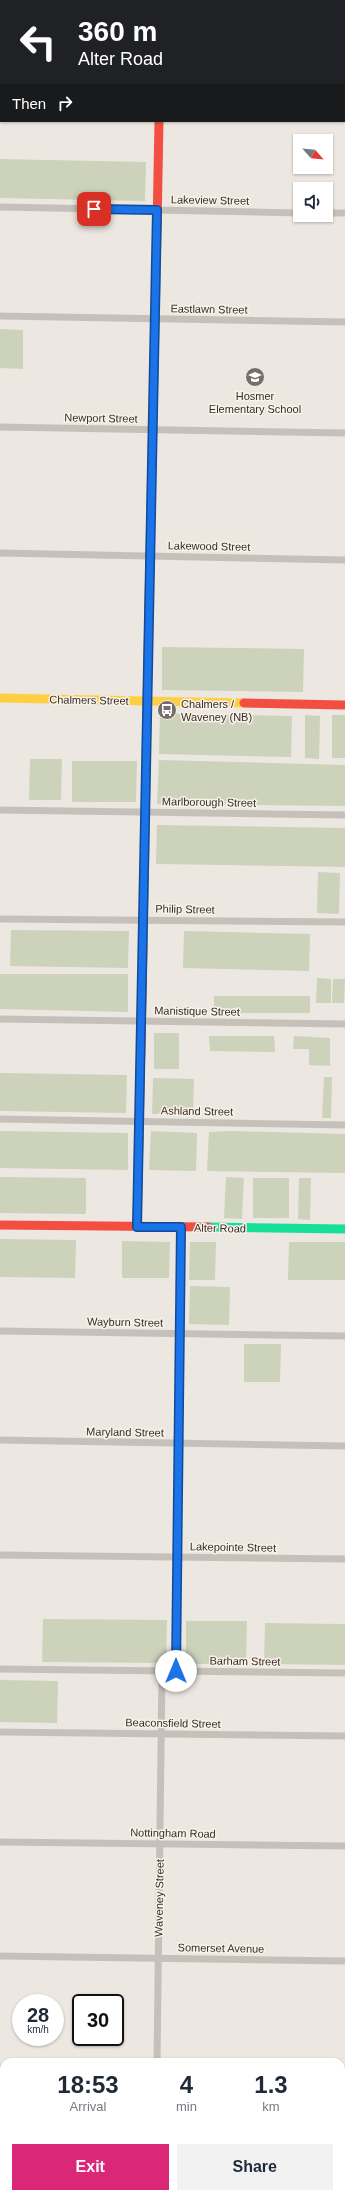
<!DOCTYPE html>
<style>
:root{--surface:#fff;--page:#f2f2f3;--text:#1f2937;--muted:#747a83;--accent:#db2777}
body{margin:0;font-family:Arial,sans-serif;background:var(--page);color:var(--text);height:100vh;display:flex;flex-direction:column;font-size:15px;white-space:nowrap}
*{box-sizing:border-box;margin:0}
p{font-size:13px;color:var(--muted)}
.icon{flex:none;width:22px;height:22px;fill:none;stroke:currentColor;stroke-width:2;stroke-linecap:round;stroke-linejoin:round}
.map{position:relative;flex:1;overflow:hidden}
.panel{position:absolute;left:0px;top:2058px;width:345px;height:140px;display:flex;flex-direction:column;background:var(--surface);border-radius:12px 12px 0 0;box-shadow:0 1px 3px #0004}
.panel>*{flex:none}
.guide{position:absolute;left:0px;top:0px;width:345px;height:122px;box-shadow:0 1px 3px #0004;background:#202124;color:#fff;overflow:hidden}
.needle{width:26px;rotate:117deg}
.buttons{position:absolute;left:293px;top:134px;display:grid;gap:8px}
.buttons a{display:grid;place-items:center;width:40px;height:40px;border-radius:0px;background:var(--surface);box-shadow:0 1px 3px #0004;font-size:20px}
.speed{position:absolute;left:12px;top:1994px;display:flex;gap:8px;font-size:20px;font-weight:700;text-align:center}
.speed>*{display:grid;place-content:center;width:52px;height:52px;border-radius:50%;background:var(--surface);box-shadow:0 1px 3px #0004;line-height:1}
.speed small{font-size:10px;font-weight:400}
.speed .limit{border:2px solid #111;border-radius:6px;background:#fff;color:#111}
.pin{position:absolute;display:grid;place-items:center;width:34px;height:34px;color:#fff;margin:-17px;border-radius:8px;box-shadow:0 2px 6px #0006}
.me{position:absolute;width:44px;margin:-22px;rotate:0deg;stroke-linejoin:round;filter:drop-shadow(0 0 3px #0008)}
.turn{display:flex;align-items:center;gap:14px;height:84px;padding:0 12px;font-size:18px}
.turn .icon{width:52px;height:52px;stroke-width:2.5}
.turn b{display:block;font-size:28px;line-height:34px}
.then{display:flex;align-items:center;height:38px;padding:0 12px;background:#0003;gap:8px;font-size:15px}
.eta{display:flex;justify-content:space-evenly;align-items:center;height:68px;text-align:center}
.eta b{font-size:24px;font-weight:600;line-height:28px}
.cta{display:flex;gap:8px;margin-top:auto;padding:8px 12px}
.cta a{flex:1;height:46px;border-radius:0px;background:var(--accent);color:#fff;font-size:16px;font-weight:600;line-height:46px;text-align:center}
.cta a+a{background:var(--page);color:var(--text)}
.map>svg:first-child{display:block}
</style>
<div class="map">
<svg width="345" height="2198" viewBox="0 0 345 2198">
<rect width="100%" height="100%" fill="#ede7e1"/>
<g fill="#cdd2bb">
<polygon points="0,159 146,162 145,201 0,198"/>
<polygon points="0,329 23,330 23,369 0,368"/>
<polygon points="162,647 304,649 303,692 162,690"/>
<polygon points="160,713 292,716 291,757 159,754"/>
<polygon points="305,715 320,716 319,759 305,758"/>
<rect x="332" y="715" width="13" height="43"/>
<polygon points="30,759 62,759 61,800 29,800"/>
<polygon points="159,760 345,765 345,806 157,804"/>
<polygon points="72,761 137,761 136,802 72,802"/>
<polygon points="157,825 345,828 345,867 156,864"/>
<polygon points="318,872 340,873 339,914 317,913"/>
<polygon points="11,930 129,931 128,968 10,966"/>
<polygon points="184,931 310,934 309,971 183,968"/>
<polygon points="0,974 128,974 128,1012 0,1009"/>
<polygon points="317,978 331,979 331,1003 316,1003"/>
<polygon points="333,979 345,979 344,1003 332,1003"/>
<rect x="214" y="996" width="96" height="17"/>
<rect x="154" y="1033" width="25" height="36"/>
<polygon points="209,1036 274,1036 275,1052 210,1051"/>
<polygon points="294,1036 330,1038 330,1066 309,1065 309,1049 293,1049"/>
<polygon points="0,1073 127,1075 126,1113 0,1111"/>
<polygon points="324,1077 332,1077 331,1118 322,1118"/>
<polygon points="153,1078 194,1079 193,1114 152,1114"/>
<polygon points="0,1131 128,1133 128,1170 0,1168"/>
<polygon points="151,1131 197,1133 196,1171 149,1170"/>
<polygon points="232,1131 345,1134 345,1173 207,1171 209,1132"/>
<polygon points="0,1177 86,1178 86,1214 0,1213"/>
<polygon points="226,1177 244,1178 242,1219 224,1218"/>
<rect x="253" y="1178" width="36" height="40"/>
<polygon points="299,1178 311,1178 310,1220 298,1219"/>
<polygon points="0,1239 76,1240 75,1278 0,1277"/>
<polygon points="122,1241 170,1242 169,1278 122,1278"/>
<polygon points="190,1242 216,1242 215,1280 189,1280"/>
<polygon points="289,1242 345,1242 345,1280 288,1280"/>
<polygon points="190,1286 230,1287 229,1325 189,1324"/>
<polygon points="244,1344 281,1344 280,1382 244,1382"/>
<polygon points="43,1619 167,1620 166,1663 42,1662"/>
<polygon points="186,1621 247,1621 246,1664 186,1664"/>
<polygon points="265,1623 345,1624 345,1665 264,1664"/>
<polygon points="0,1680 58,1681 57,1723 0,1722"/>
</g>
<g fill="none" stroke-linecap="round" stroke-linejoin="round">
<g stroke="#c6c0ba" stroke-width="7">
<polyline points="161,1 161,0"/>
<polyline points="0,96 1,96"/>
<polyline points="344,102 345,102"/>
<polyline points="0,207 300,213"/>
<polyline points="326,213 345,213"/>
<polyline points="0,316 345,322"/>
<polyline points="0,427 345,433"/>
<polyline points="0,553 345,560"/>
<polyline points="0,810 345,815"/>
<polyline points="0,919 345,922"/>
<polyline points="0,1019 345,1024"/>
<polyline points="0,1119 345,1125"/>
<polyline points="0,1331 345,1336"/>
<polyline points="0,1440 345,1446"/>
<polyline points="0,1555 345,1559"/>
<polyline points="0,1669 345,1673"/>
<polyline points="176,1671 181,1227"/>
<polyline points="0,1732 345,1736"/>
<polyline points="0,1842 345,1846"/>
<polyline points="0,1956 345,1961"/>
<polyline points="157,2062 162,1671"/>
<polyline points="0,2078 4,2078"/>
<polyline points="341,2084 345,2084"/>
<polyline points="156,2197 214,2198"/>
</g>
<g stroke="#16e098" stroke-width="9">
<polyline points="150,554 157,229"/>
<polyline points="143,947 147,714"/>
<polyline points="208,1227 345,1229"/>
</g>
<polyline stroke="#ffcf43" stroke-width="9" points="0,698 244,703"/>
<g stroke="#f24e42" stroke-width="9">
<polyline points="157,229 159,121"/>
<polyline points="244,703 345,705"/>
<polyline points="147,714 150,554"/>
<polyline points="0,1225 208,1227"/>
<polyline points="137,1227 143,947"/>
</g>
</g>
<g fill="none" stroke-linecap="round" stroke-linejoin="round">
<defs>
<polyline id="route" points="94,209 157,210 137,1227 181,1227 176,1671"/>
</defs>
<use href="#route" stroke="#114b97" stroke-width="10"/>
<use href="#route" stroke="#1a73e8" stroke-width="7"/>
</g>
<defs>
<symbol id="school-disc" viewBox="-11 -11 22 22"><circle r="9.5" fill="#776e69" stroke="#f9f2e9"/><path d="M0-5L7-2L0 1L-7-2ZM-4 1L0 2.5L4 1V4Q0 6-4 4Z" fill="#fff"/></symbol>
<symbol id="bus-disc" viewBox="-11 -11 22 22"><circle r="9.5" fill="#776e69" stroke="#f9f2e9"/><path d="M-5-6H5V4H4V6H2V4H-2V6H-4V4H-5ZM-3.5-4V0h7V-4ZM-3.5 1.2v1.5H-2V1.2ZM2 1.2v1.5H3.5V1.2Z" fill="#fff"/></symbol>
</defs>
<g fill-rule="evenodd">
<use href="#school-disc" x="244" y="366" width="22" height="22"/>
<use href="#bus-disc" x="156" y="699" width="22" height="22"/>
</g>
<g text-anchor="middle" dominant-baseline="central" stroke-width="3" stroke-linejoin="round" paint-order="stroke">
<g font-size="11" fill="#372d28" stroke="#f9f2e9">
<text transform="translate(210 200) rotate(1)">Lakeview Street</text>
<text transform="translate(209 309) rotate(1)">Eastlawn Street</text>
<text transform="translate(101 418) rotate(1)">Newport Street</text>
<text transform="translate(209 546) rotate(1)">Lakewood Street</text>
<text transform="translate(89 700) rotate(1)">Chalmers Street</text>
<text transform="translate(209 802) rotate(1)">Marlborough Street</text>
<text transform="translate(185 909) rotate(1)">Philip Street</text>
<text transform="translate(197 1011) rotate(1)">Manistique Street</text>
<text transform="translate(197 1111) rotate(1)">Ashland Street</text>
<text transform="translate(220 1228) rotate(1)">Alter Road</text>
<text transform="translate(125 1322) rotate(1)">Wayburn Street</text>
<text transform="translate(125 1432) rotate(1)">Maryland Street</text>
<text transform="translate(233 1547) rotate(1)">Lakepointe Street</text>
<text transform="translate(245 1661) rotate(1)">Barham Street</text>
<text transform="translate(173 1723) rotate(1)">Beaconsfield Street</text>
<text transform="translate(173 1833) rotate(1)">Nottingham Road</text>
<text transform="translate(159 1898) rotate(-89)">Waveney Street</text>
<text transform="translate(221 1948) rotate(1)">Somerset Avenue</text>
</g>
<g font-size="11" fill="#372d28" stroke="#f9f2e9">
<text x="255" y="396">Hosmer<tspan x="255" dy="13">Elementary School</tspan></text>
<text x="181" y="704" text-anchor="start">Chalmers /<tspan x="181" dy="13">Waveney (NB)</tspan></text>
</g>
</g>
</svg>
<div class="buttons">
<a><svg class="needle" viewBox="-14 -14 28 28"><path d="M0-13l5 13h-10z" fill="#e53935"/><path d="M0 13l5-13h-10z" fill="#747a83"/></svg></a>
<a><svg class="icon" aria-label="sound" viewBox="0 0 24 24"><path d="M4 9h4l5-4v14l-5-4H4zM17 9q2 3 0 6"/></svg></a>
</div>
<div class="speed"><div>28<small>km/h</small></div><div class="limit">30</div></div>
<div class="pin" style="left:94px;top:209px;background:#d93025"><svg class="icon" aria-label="arrive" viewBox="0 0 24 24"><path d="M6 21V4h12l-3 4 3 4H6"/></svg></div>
<svg class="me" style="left:176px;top:1671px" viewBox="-20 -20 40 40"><circle r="19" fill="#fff"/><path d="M0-13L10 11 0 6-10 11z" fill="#1a73e8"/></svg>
<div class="guide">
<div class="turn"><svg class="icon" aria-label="left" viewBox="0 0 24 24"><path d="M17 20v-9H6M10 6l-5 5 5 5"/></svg><div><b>360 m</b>Alter Road</div></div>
<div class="then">Then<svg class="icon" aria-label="right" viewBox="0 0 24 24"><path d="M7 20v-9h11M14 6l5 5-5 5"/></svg></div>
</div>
<section class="panel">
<div class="eta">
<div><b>18:53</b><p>Arrival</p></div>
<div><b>4</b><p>min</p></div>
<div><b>1.3</b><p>km</p></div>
</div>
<div class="cta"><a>Exit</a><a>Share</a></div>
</section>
</div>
